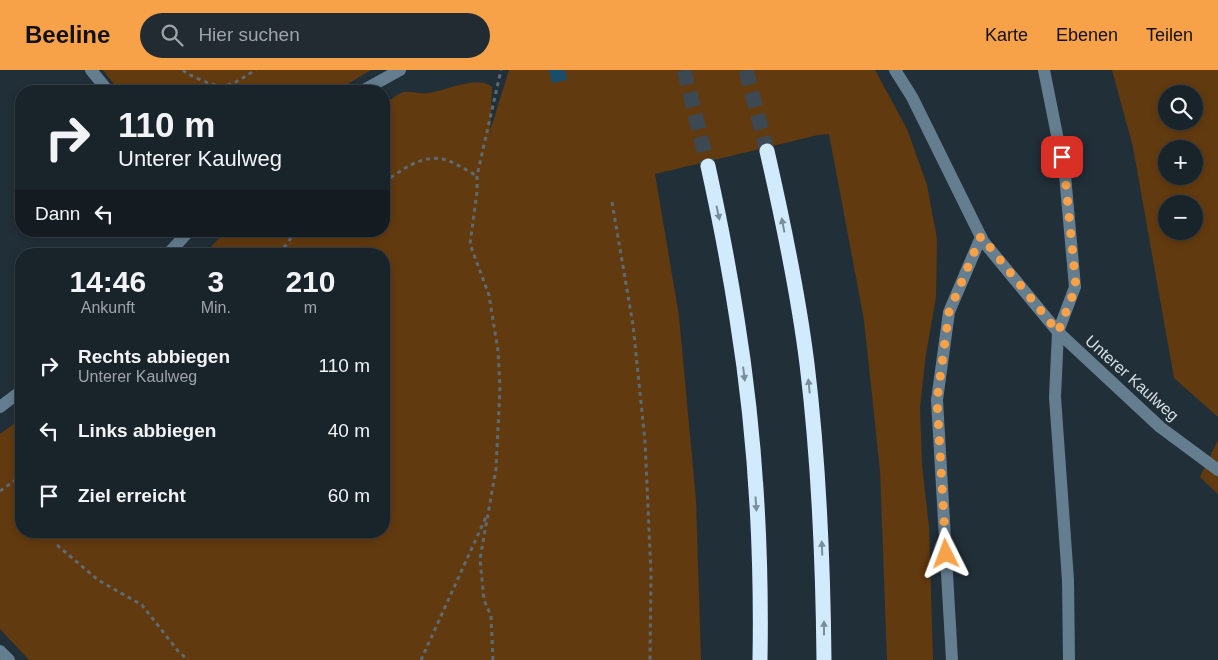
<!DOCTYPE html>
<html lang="de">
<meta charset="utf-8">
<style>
:root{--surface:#19232a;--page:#222b32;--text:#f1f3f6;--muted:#9fa4a8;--line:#374047;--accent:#f7a149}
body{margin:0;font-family:Helvetica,sans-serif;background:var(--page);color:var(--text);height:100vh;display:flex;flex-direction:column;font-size:19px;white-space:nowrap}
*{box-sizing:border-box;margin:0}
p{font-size:16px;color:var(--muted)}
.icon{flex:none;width:28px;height:28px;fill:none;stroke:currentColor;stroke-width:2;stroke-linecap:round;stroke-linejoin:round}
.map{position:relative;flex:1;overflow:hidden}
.side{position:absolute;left:15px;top:178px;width:375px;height:290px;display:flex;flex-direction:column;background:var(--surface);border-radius:20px;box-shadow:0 2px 8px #0003,0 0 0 1px var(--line)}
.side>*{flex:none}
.banner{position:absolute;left:15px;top:15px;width:375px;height:152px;border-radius:20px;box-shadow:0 2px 8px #0003,0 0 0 1px var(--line);background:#19232a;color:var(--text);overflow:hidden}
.fabs{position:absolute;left:1158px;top:15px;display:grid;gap:10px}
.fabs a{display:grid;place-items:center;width:45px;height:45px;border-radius:50%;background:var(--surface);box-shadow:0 2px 8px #0003,0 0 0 1px var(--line);font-size:25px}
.pin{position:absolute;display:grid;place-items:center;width:42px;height:42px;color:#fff;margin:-21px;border-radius:10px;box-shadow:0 2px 8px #0006}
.me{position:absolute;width:55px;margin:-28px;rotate:357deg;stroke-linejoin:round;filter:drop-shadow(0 0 4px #0008)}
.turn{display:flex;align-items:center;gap:18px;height:105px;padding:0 20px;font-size:22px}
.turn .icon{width:65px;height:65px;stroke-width:2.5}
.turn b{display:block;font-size:35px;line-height:42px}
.then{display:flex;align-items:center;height:48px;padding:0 20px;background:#0003;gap:10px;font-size:19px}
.eta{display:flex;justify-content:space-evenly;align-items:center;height:85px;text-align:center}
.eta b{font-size:30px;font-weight:800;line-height:35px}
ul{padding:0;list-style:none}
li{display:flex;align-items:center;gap:15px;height:65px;padding:0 20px}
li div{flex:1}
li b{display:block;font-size:19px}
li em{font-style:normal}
header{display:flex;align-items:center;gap:30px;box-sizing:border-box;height:70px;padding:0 25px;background:var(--accent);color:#111}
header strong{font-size:24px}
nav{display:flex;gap:28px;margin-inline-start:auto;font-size:18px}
.search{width:350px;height:45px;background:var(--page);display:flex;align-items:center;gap:12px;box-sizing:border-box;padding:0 18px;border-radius:28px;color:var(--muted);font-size:19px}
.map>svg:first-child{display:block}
</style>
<header>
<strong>Beeline</strong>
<div class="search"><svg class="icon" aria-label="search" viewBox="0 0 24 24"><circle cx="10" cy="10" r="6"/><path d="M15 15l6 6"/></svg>Hier suchen</div>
<nav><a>Karte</a><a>Ebenen</a><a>Teilen</a></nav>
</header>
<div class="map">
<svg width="1218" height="590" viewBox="0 0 1218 590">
<rect width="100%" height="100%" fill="#212f38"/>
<g fill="#623a0f" fill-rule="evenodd">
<polygon points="103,0 371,0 336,21 119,21"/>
<path d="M509,0h366l32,59 20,56 10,54 -1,58 -10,57 -6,53 2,58 7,62 4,133h-46l-7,-190 -16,-150 -35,-186 -11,1 -163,39 24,142 17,184 5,160h-672l-29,-31v-195l21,-15v112h363v-277h-180l22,-23h158v-127c5,-3 13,-10 20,-12 7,-1 16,2 23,1 17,-1 50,-19 65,-6l-2,44z"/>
<path d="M1112,0h106v347l-44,-39 -41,-231zM1166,24h28v27h-28zM1166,79h28v27h-28zM1166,134h28v27h-28z"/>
<polygon points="1218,370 1218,424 1200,407"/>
</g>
<polygon fill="#1a4d69" points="549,0 565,0 567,10 552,13"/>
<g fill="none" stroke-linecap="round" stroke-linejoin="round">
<g stroke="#3c4952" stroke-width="15" stroke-dasharray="15 8" stroke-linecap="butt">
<polyline points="684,0 708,96"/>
<polyline points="746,0 767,81"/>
</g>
<g stroke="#5e6a72" stroke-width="3" stroke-dasharray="4 4" stroke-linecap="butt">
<path d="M183,0c5,5 12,7 18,10 26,12 32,3 55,-10"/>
<path d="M384,112c17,-11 36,-27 58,-23 9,1 26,12 35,17"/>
<polyline points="612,132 633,255 645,371 651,504 650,590"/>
<polyline points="279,184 291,168 302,161"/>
<polyline points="0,421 21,406"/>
<polyline points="57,475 98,510 142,535 178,581 188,590"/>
<polyline points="421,590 486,447"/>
<polyline points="493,590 491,546 484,530 480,489 496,399 500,318 498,281 489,225 470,174 477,122 477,106 501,0"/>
</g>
<g stroke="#647e8f" stroke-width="12">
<polyline points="91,0 108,21"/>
<polyline points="895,0 912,27 983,171 1058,262 1160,357 1218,400"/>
<polyline points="1044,0 1065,105 1075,217 1058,262 1055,327 1068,510 1069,590"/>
<polyline points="362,21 400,0"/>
<polyline points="168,184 189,161"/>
<polyline points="0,337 21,321"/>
<polyline points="0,581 9,590"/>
<polyline points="952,590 937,330 949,242 981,167"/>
</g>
<g stroke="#d1ebfc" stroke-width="15">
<path d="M767,81c16,70 31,141 40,213 12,98 16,197 17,296"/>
<path d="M708,96c11,50 21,101 29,153 18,112 25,227 23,341"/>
</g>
</g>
<defs><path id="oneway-solid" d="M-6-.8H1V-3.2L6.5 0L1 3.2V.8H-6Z" transform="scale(1.25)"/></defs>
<g fill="#798d9a">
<use href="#oneway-solid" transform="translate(718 143) rotate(78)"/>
<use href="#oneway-solid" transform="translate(783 155) rotate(-101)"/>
<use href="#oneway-solid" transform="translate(744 304) rotate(83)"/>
<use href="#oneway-solid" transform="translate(809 316) rotate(-96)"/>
<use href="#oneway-solid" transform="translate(756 434) rotate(86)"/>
<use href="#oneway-solid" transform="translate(822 478) rotate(-92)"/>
<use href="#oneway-solid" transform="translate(824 558) rotate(-90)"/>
</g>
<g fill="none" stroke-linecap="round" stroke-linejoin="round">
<polyline stroke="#f7a149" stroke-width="9" stroke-dasharray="0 16.2" points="946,484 937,330 949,242 981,166 1058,262 1076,217 1065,105 1062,87"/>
</g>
<g text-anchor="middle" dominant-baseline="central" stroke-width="4" stroke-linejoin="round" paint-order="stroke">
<g font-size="16" fill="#d7dfe5" stroke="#212f38">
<text transform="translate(1132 308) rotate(42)">Unterer Kaulweg</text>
</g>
</g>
</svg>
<div class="fabs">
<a><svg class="icon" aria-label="search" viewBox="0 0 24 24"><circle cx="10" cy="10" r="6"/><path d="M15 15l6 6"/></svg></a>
<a>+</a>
<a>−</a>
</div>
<div class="pin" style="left:1062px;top:87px;background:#d93025"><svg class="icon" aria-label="arrive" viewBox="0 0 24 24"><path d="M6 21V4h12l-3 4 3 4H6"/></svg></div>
<svg class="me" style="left:946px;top:484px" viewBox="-20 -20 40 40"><path d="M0-17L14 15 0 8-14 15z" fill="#f7a149" stroke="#fff" stroke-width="4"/></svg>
<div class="banner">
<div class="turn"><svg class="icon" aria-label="right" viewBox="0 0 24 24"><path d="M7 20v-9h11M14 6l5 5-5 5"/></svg><div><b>110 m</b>Unterer Kaulweg</div></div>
<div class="then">Dann<svg class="icon" aria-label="left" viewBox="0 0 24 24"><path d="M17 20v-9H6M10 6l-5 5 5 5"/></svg></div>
</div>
<section class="side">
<div class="eta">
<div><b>14:46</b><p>Ankunft</p></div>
<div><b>3</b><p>Min.</p></div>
<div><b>210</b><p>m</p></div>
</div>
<ul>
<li><svg class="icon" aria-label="right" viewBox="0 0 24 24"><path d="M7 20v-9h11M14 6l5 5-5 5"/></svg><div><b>Rechts abbiegen</b><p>Unterer Kaulweg</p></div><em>110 m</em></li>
<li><svg class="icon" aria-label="left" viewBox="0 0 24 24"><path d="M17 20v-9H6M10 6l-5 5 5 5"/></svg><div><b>Links abbiegen</b></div><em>40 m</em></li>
<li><svg class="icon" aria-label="arrive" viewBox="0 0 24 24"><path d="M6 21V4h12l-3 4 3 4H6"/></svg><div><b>Ziel erreicht</b></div><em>60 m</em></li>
</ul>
</section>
</div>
